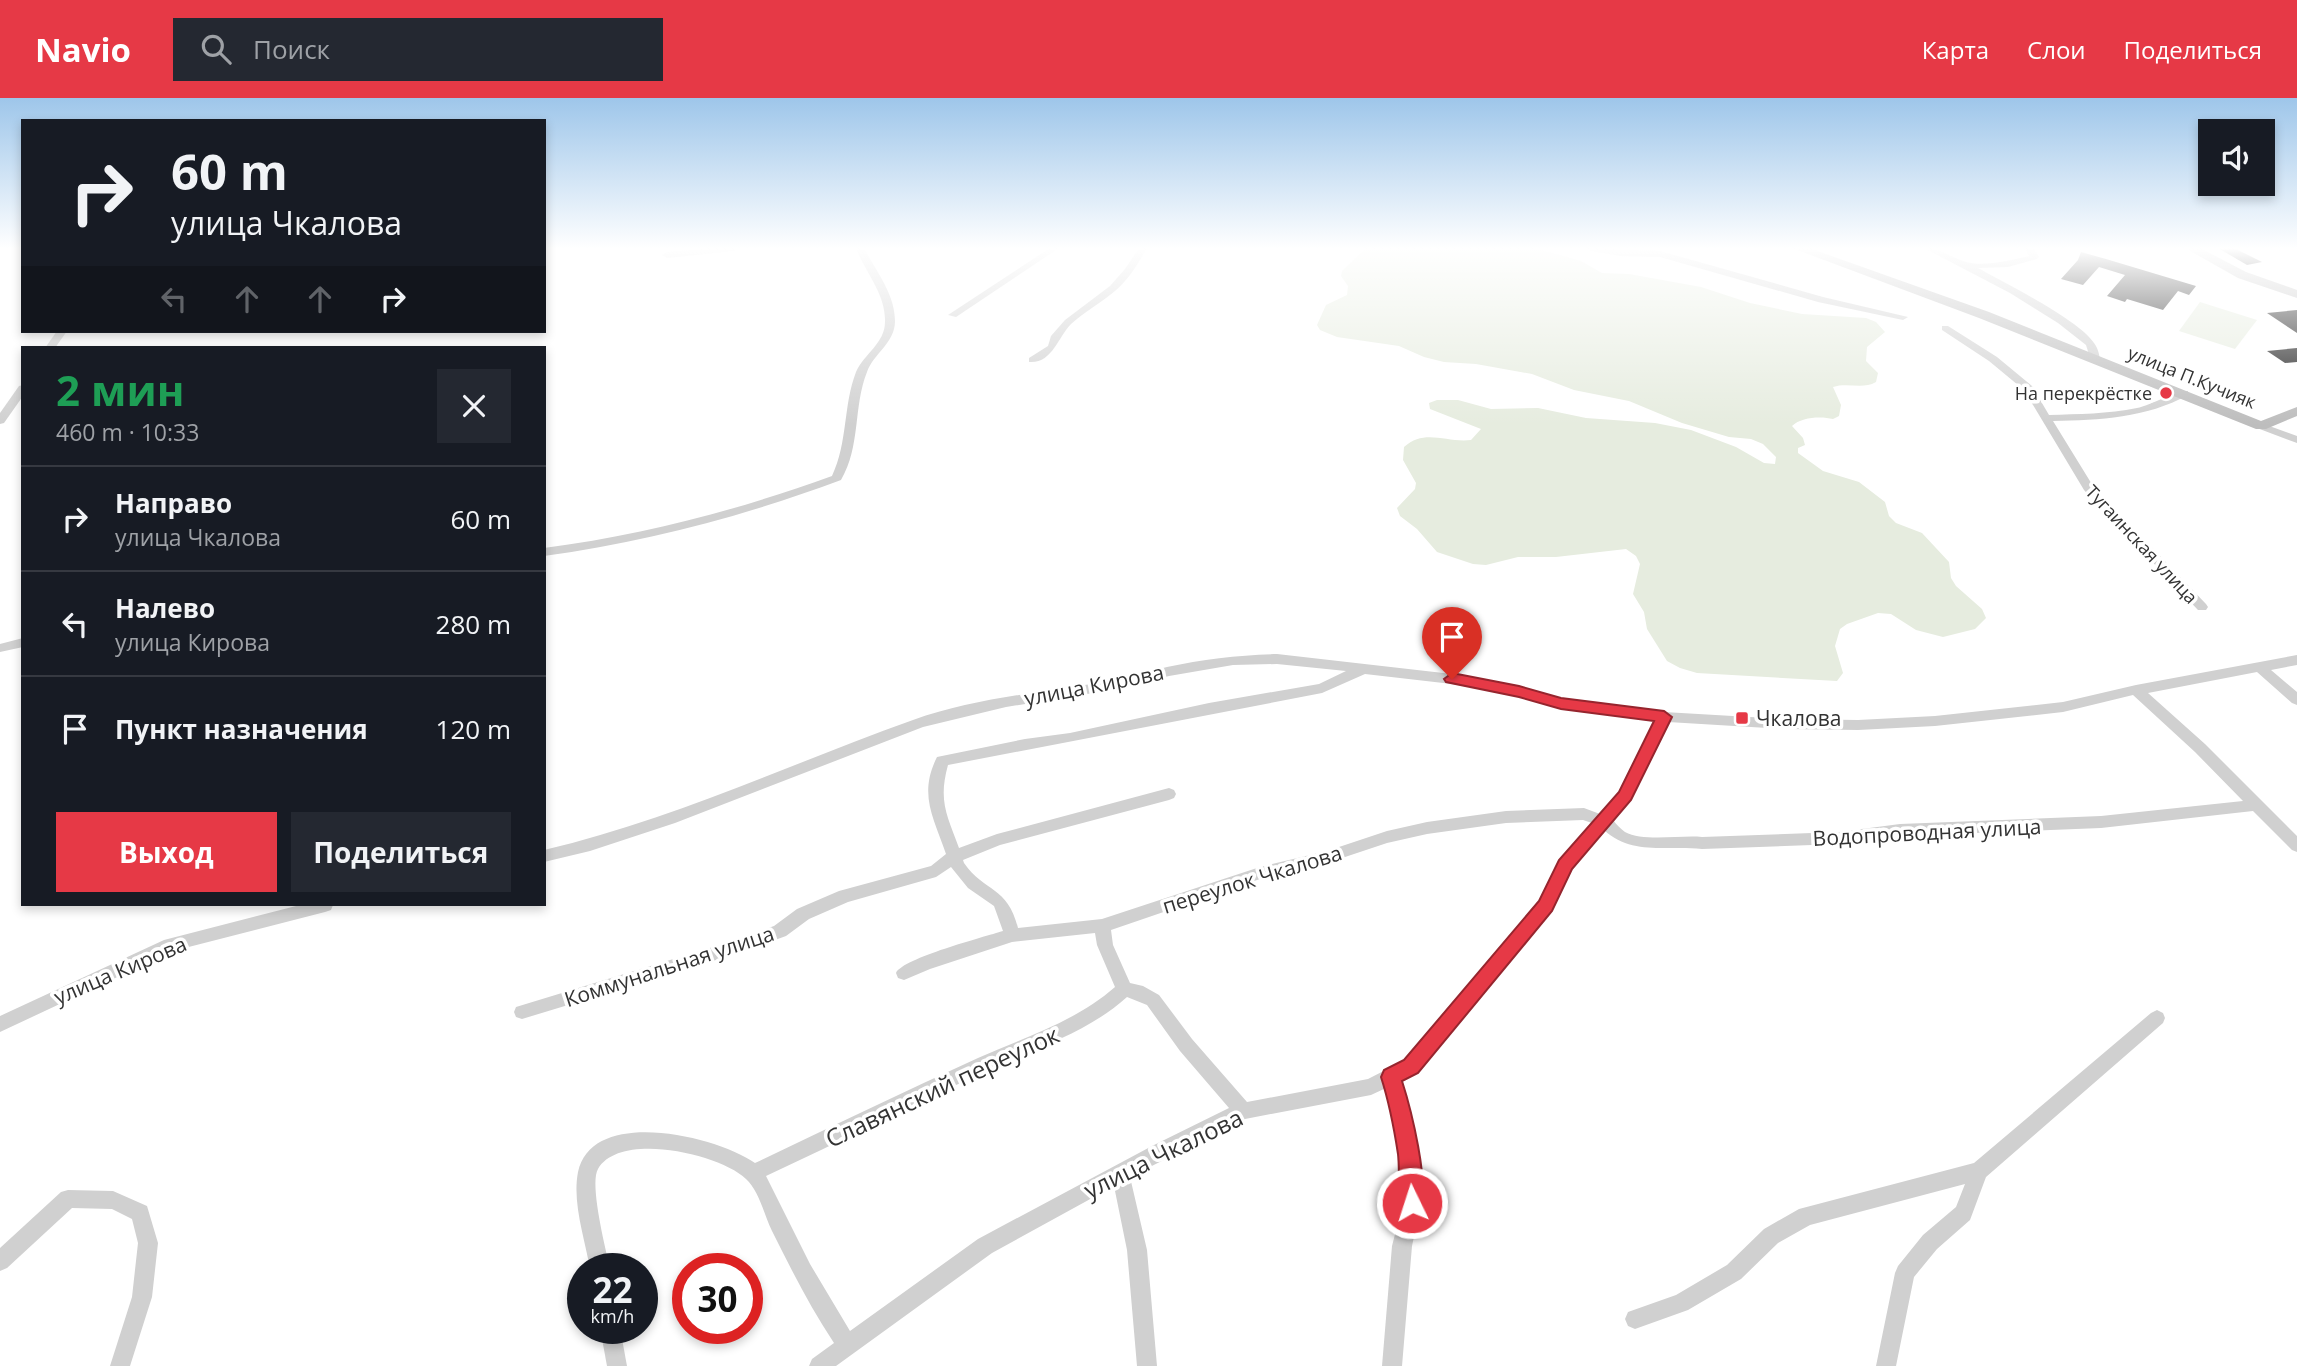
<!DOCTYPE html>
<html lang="ru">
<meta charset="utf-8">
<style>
:root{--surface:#171b24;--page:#242831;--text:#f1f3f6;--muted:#9ea1a6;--line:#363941;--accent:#e63946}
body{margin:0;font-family:"Open Sans",sans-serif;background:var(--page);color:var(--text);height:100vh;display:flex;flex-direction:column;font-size:26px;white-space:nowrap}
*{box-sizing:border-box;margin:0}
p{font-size:23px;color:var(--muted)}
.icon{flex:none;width:38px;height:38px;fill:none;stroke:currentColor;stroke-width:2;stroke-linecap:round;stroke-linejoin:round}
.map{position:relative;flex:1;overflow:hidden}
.sheet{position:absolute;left:21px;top:248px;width:525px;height:560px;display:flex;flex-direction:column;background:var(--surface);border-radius:0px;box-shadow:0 4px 10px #0003}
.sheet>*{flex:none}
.hud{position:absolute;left:21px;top:21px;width:525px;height:214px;border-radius:0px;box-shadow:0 4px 10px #0003;background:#171b24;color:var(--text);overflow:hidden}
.controls{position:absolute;left:2198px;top:21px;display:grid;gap:14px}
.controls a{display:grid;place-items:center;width:77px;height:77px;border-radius:0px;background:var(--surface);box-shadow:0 4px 10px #0003;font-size:35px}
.speed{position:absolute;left:567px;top:1155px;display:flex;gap:14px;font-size:35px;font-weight:700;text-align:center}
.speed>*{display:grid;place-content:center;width:91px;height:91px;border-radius:50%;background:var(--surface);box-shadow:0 4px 10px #0003;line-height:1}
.speed small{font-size:18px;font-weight:400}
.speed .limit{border:10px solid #d22;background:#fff;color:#111}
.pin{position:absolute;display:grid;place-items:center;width:60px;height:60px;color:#fff;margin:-72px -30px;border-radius:50% 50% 50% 0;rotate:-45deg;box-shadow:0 0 7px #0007}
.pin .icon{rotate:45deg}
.me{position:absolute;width:77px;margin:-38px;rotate:356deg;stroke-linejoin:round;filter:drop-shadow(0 0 5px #0008)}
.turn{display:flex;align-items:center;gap:24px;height:147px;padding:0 35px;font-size:32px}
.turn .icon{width:91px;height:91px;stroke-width:2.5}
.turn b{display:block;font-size:49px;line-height:60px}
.lanes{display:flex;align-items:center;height:66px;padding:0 35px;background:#0003;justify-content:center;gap:35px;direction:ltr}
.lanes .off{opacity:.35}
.round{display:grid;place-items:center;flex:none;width:74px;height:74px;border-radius:0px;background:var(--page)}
.overview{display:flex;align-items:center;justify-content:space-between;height:119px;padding:0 35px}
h1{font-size:42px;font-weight:700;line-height:52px;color:#1e9e55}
.action{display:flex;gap:14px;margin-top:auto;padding:14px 35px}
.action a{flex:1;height:80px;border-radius:0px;background:var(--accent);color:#fff;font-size:28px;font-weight:700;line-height:80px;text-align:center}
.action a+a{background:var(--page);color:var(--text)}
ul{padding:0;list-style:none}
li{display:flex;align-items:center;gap:21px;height:105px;padding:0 35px;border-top:2px solid var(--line)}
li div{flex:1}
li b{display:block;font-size:26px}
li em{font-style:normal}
header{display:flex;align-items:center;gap:42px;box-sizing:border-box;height:98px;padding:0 35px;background:var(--accent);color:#fff}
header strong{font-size:33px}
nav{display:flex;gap:38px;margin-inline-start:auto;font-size:24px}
.search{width:490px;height:63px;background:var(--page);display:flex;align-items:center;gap:18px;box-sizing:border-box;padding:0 24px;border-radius:0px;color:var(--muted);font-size:26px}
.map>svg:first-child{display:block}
</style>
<header>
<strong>Navio</strong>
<div class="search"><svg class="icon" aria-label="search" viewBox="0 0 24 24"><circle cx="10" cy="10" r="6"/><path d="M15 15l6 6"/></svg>Поиск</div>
<nav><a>Карта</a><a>Слои</a><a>Поделиться</a></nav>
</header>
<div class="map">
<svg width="2297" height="1268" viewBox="0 0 2297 1268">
<rect width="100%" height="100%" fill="#fff"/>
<g fill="#e6ecdf">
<path d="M1366,150h169l46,13 21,12 27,1 72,13 49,16 52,11 64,4 10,4 9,10 -18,15 -1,14 12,12 -2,9c-14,8 -28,0 -43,5l8,18 -2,11 -6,3c-12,-3 -32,-2 -41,7l11,12 2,7 -7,3v5l25,18 36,11 26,20 4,14 7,7 26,10 27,29 2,16 5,8 26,23 4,9 -11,11 -32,8 -27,-7 -25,-16 -13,-1 -31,11 -7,5 -5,17 8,27 -6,8 -140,-8 -17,-5 -13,-7 -20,-32 -3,-17 -11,-18 7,-30 -4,-8 -10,-7 -70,8h-38l-32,8 -13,-1 -36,-12 -20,-23 -17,-13 -3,-8 18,-19 1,-6 -13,-23 1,-13c21,-19 42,-4 67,-7l10,-11 -51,-20 -1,-6 8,-3h21l33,9 47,-1 48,10 69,5 36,7 45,17 28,16 11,1 1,-7 -13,-13 -12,-5 -22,-2 -47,-14 -53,-22 -55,-11 -42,-16 -56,-10 -32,-2 -20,-5 -25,-11 -62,-9 -17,-7 -3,-5 9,-20 21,-10 1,-9 -7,-10 1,-5z"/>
<polygon points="2200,204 2257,222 2235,251 2179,233"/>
</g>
<g fill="#1a1a1a">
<polygon points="2218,150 2234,150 2262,164 2247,167"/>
<polygon points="2081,154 2106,161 2196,188 2189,197 2178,193 2163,212 2127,201 2125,204 2107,198 2125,177 2099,169 2083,187 2061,181 2078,162"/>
<polygon points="2297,212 2297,235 2267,215"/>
<polygon points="2297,250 2297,264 2285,265 2267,253"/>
</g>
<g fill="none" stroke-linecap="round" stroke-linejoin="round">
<g fill="#d0d0d0" fill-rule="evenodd">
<polygon points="712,150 738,150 734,153 667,160 662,157 667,154"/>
<path d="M856,150h8c12,23 31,46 31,73 0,22 -21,32 -28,51 -14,35 -6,74 -26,108 -97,36 -194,62 -297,76v-8c100,-13 194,-38 288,-72 16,-34 11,-70 24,-104 8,-18 29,-29 29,-50 1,-28 -20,-50 -29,-74z"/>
<polygon points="1050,150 1059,150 956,219 948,217"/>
<path d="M1139,150h8c-9,16 -18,31 -32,43 -14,12 -31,21 -44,33 -13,13 -19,40 -42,38v-4l19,-12 3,-10 14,-16 45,-34 15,-17z"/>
<polygon points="1587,150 1660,153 1823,199 1908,219 1903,222 1818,204 1660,159 1620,158 1591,153"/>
<path d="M1924,150c17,0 27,10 42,14 17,5 47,-2 63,-6l-4,-8h8l6,9 -2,2 -29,8 -30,1c27,15 101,52 116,75 4,5 5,11 6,16l-9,2 -5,-16 -28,-22 -48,-30z"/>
<path d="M1942,228h6l49,31 35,29 17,29c29,-1 59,-1 88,-7 14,-3 40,-18 51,-17v4c-42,23 -88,25 -135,26l40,65 113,118 2,3 -2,3h-8l-114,-120 -60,-100 -35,-29 -47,-31z"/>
<polygon points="57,233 67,233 55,250 45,250"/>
<polygon points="23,287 23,298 4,325 0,326 0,315 19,288"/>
<polygon points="2261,325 2297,338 2297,345 2257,330 2256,328"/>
<polygon points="23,540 23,549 0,554 0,546"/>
<path d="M1277,556l175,20 67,12 42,12 103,14 121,7 73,1 77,-4 128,-14 73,-17 161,-30v10l-26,5 26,22v13l-5,-2 -35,-31 -109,21 57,51 92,92v16l-5,-2 -39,-39 -152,17 -201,8 -61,8 -137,5c-34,-4 -70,7 -98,-19l-33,39 -19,42 -135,161 -16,8 9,29 8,48 3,46 -9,43 -10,120h-20l10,-120 11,-43 -3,-46 -8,-48 -6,-21 -15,7 -126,24 -115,58 17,73 10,116h-20l-10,-116 -13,-64 -122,67 -156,113h-27l3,-7 22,-16c-24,-36 -43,-74 -62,-112 -8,-17 -13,-40 -26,-52 -26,-25 -126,-48 -148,-10 -9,15 8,81 12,100h-20c-5,-30 -18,-66 -12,-97 14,-66 139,-36 177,-9 74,-35 148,-71 223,-105 47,-21 97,-36 137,-71l-18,-42 -2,-12 -83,9 -82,27 -26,11 -6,-2 -2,-5c7,-15 88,-36 107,-42l-9,-25 -26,-18 -17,-21 -15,10 -88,25 -39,17 -23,17 -50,18 -214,65 -6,-2 -2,-5 2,-5 213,-65 45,-16 23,-17 42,-18 92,-25 15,-12c-12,-36 -28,-59 -9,-97l88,-18 45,-6 139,-30 110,-19 27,-13 -69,-7 -44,1 -64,11 -51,13 -112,18 -83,20 -248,96 -85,28 -46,11v-12c128,-30 246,-86 369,-130 65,-23 135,-28 203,-40 17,-4 34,-9 51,-13 36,-8 73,-12 110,-13zM1365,576l87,10 67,12 42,12 94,13 -36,71 -19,22 -16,-6 -78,3 -79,11 -40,9 -60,20 -67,16 -158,52 -84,9c-11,-43 -33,-35 -54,-65l-1,-3 37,-15 169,-45 5,-2 2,-4 -2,-4 -5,-2 -172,46 -38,14c-12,-33 -21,-47 -11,-83l374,-72zM2133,597l62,57 48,49 -142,15 -201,8 -61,8 -137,5c-22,-2 -59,5 -77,-5 -4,-3 -9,-8 -12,-12l17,-20 38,-78 117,7 73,1 77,-4 128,-14zM1583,722l9,3 -32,38 -20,41 -135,158 -37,19 -121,23 -55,-63 -33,-44 -16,-9 -13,-3 -17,-38 -2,-15 149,-51 67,-16 60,-20 40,-9 79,-11zM1127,899l20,8 33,46 49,57 -77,38 -174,93 -128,92 -40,-67 -44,-88c75,-35 149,-72 224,-107 48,-22 97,-36 137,-72z"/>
<polygon points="300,807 333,807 331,812 325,814 173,853 0,934 0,918 164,842"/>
<polygon points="2157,912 2163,915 2165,920 2163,925 1986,1079 1970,1122 1937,1151 1914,1179 1896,1268 1876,1268 1895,1175 1898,1168 1923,1137 1956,1109 1965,1086 1810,1127 1778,1145 1741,1181 1688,1212 1635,1231 1628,1228 1625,1221 1628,1214 1676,1197 1727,1167 1764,1131 1799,1111 1974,1065 2151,915"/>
<polygon points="68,1092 113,1093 147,1108 158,1145 152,1199 130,1268 110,1268 132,1199 138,1145 132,1121 112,1111 72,1110 7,1170 0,1173 0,1150 61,1094"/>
<polygon points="600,1230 620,1230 627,1268 607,1268"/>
</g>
<g fill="#bdbdbd" fill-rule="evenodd">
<polygon points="1792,150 1809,150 1989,214 2261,323 2297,309 2297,318 2266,331 2256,331 1979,220"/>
<polygon points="2185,150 2200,150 2246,174 2297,192 2297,200 2238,180"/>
</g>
</g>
<linearGradient id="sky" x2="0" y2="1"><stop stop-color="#9ec6ea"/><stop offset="0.46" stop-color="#fff"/><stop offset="1" stop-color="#fff" stop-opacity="0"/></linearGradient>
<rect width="2297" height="327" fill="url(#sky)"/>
<path fill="#e63946" stroke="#96252e" stroke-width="2" d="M1452,575l67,13 42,12 103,13 8,6 -41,83 -59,69 -20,42 -134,162 -16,8c9,28 28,103 18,129l-8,3 -8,-3c-7,-17 -4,-38 -6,-56 -4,-26 -9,-52 -17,-77l3,-7 20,-10 135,-159 20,-41 60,-68 35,-71 -93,-12 -42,-12 -73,-15 -2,-3z"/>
<g fill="#e63946" stroke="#fff" stroke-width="2.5">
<circle cx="2166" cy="295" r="7"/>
<rect x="1735" y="613" width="14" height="14" rx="3.5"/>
</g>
<g text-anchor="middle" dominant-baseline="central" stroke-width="7" stroke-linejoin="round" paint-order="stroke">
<g font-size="18" fill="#333" stroke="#fff">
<text transform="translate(2192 279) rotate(22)">улица П.Кучияк</text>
<text transform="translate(2142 446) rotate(47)">Тугаинская улица</text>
</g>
<g font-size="18" fill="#333" stroke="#fff" text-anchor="end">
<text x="2152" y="295">На перекрёстке</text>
</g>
<g font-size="21" fill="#333" stroke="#fff">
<text transform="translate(1094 587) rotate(-11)">улица Кирова</text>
<text transform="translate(1927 734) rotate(-3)">Водопроводная улица</text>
<text transform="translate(1252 781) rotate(-17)">переулок Чкалова</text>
<text transform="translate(669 868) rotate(-18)">Коммунальная улица</text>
<text transform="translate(120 872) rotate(-23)">улица Кирова</text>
</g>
<g font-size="21" fill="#333" stroke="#fff" text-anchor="start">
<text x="1756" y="620">Чкалова</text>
</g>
<g font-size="24" fill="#333" stroke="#fff">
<text transform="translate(942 988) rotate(-25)">Славянский переулок</text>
<text transform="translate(1163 1055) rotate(-26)">улица Чкалова</text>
</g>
</g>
</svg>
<div class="controls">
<a><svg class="icon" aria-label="sound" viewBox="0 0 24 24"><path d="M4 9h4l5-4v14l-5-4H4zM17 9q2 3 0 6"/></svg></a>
</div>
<div class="speed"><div>22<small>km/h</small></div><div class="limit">30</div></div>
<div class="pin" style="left:1452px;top:581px;background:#d93025"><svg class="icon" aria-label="arrive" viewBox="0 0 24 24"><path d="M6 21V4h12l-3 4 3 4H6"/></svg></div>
<svg class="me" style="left:1412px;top:1105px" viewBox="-20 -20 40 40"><circle r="17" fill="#e63946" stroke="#fff" stroke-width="3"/><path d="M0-11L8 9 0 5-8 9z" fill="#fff"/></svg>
<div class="hud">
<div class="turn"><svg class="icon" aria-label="right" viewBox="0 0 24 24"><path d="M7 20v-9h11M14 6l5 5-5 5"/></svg><div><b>60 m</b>улица Чкалова</div></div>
<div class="lanes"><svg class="icon off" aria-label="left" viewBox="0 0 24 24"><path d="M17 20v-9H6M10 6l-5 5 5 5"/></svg><svg class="icon off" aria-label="ahead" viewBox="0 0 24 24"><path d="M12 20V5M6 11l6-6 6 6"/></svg><svg class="icon off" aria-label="ahead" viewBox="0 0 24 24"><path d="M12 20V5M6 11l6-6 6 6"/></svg><svg class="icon" aria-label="right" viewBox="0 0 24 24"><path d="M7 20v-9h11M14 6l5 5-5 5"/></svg></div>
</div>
<section class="sheet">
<div class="overview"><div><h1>2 мин</h1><p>460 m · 10:33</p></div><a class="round"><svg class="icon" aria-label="close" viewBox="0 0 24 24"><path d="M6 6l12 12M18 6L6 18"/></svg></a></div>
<ul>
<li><svg class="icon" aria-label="right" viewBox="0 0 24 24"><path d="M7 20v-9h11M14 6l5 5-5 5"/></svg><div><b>Направо</b><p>улица Чкалова</p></div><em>60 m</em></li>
<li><svg class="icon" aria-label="left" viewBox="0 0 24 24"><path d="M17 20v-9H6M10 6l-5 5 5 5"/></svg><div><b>Налево</b><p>улица Кирова</p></div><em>280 m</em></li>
<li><svg class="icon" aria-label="arrive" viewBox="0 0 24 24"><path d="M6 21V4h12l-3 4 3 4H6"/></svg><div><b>Пункт назначения</b></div><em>120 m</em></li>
</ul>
<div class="action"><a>Выход</a><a>Поделиться</a></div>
</section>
</div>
